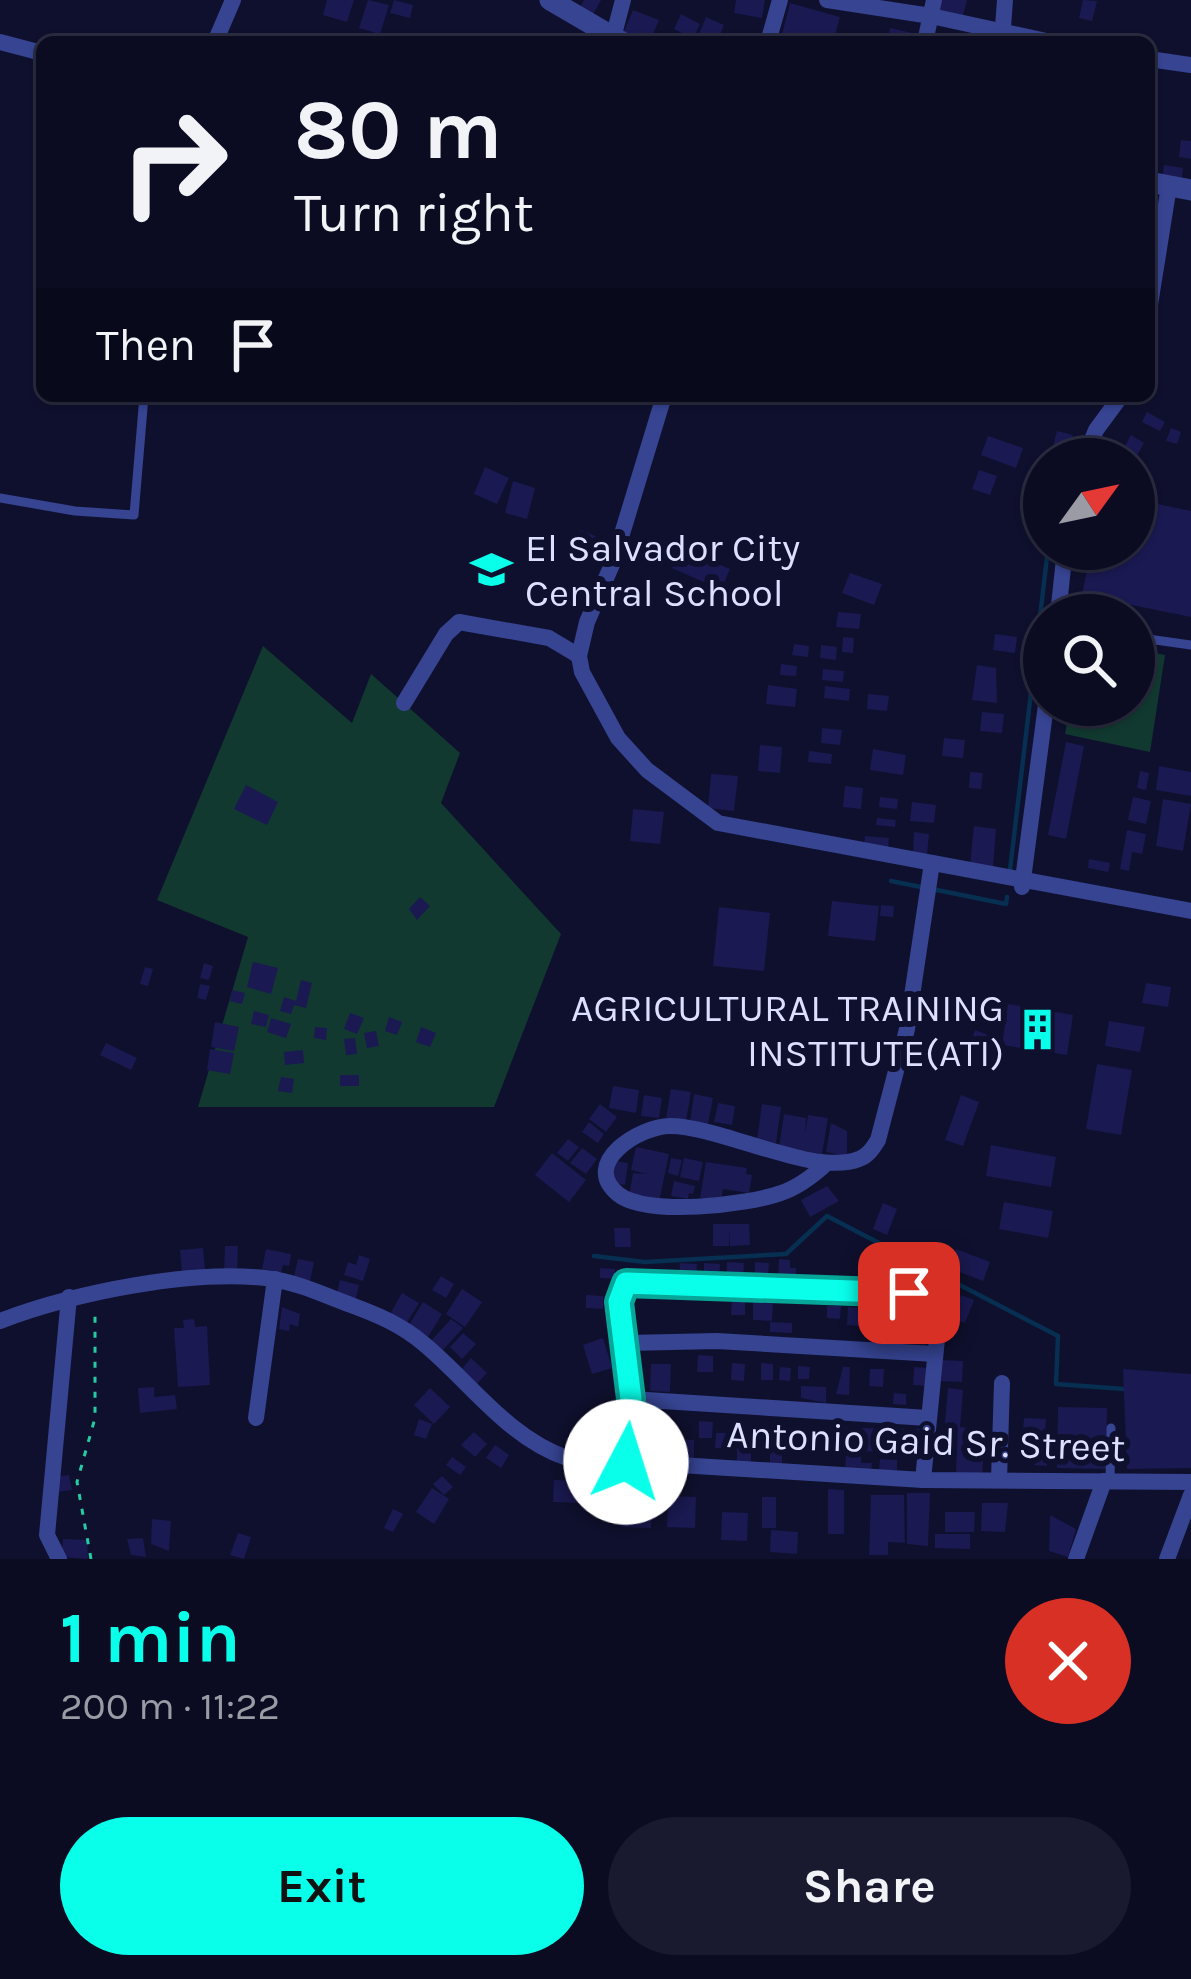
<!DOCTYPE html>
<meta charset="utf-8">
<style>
:root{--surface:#0b0c22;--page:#191a2f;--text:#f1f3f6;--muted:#9a9ba5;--line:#2b2c40;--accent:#09ffea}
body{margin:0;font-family:Karla,sans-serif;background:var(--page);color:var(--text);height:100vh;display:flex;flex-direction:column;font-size:45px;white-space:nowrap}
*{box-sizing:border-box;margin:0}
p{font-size:39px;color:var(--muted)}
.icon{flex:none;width:66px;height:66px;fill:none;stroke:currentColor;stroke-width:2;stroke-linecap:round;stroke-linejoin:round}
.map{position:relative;height:1559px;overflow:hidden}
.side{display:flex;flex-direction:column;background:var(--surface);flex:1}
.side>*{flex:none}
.guide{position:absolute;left:36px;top:36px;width:1119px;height:366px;border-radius:18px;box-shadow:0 3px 9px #0004,0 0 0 3px var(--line);background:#0b0c22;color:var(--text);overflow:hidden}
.needle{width:78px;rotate:57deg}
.tools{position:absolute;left:1023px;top:438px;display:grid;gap:24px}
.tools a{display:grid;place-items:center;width:132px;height:132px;border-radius:50%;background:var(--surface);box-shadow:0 3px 9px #0004,0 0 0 3px var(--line);font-size:60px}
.pin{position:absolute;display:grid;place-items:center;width:102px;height:102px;color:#fff;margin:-51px;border-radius:24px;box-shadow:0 6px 18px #0006}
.me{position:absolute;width:132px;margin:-66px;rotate:5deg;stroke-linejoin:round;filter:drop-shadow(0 0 9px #0008)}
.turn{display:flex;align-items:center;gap:42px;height:252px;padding:0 60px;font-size:54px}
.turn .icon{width:156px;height:156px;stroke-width:2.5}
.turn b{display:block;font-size:84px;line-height:102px}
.then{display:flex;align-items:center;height:114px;padding:0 60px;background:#0003;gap:24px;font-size:45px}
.round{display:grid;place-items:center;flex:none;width:126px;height:126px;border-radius:63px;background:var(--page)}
.overview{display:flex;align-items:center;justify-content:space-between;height:204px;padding:0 60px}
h1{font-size:72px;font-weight:700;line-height:90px;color:var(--accent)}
.button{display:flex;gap:24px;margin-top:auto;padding:24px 60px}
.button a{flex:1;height:138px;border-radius:72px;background:var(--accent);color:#111;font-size:48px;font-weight:700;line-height:138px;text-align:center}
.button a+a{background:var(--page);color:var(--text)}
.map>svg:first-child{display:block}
</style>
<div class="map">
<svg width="1191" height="1559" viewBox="0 0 1191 1559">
<rect width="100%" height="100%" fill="#0f102e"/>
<g fill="#113930">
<polygon points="263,646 352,723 371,674 460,753 441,803 561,934 494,1107 198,1107 248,937 157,900"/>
<polygon points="1134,649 1165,655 1150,752 1065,734 1070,705 1134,705"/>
</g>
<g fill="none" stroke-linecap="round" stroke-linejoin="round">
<g stroke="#062f51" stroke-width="4.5">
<polyline points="1010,870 1048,549"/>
<polyline points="891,881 921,887"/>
<polyline points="932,889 1006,904 1007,897"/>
<polyline points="594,1256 645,1262 786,1254 827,1216 1058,1336 1056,1384 1124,1389"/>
</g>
</g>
<g fill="#1a1951">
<polygon points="327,0 354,0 347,22 323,15"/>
<polygon points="368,0 389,5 380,34 359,28"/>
<polygon points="394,0 413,5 410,18 390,13"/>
<polygon points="584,0 601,0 591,18 578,12"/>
<polygon points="736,0 765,0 762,18 734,13"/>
<polygon points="942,0 967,0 962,19 939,13"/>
<polygon points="1083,0 1097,1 1092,21 1079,18"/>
<polygon points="790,3 840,17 833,42 797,42 781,38"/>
<polygon points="633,10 659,20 650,42 622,36"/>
<polygon points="681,14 700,24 693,39 674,29"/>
<polygon points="706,17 724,25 717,42 696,41"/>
<polygon points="890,28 917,34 915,42 887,42"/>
<polygon points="1181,140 1191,141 1191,159 1179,157"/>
<polygon points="1164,165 1183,168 1181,184 1162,182"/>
<polygon points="489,396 517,396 514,406"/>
<polygon points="1147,412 1165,422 1160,431 1142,422"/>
<polygon points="1171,428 1181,432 1177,444 1166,441"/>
<polygon points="1057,431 1073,435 1069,459 1050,459"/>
<polygon points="1131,435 1144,443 1135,459 1121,453"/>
<polygon points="988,436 1023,448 1016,468 981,455"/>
<polygon points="485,467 509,478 497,504 474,494"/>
<polygon points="979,470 997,476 990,495 972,489"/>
<polygon points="513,481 535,488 527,519 505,513"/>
<polygon points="1134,499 1191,511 1191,617 1082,595 1091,549 1134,549"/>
<polygon points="580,530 603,539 596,559 572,549"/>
<polygon points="681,548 730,569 721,590 672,568"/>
<polygon points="850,573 882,584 874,605 842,593"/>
<polygon points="838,612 861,614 859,629 836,627"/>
<polygon points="995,634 1017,637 1015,653 993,650"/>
<polygon points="843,637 854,638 853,653 842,652"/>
<polygon points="794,644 809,646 808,657 792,655"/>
<polygon points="821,645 837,647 836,660 820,658"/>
<polygon points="781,664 797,666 796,676 780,675"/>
<polygon points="977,665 996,668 997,703 972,700"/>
<polygon points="823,669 844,671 843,682 822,680"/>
<polygon points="768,685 797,689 795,707 766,704"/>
<polygon points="825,686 850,689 849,701 824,698"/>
<polygon points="868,694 889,696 887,711 867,709"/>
<polygon points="982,712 1004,714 1002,733 980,731"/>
<polygon points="822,728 842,730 840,745 821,743"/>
<polygon points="944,738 965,740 963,758 942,756"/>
<polygon points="1066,742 1084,746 1066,839 1048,835"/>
<polygon points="760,745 782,747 780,773 758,771"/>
<polygon points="873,749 906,755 903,775 870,770"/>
<polygon points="809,751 832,754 831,764 808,762"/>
<polygon points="1159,766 1191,772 1191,796 1156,790"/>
<polygon points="1140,771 1149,773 1146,790 1137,788"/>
<polygon points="970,772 983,773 981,789 969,788"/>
<polygon points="711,774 738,776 734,811 708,808"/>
<polygon points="246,785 278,802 267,825 234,809"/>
<polygon points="845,786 863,788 861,809 843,807"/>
<polygon points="880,797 898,799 897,809 879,807"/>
<polygon points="1133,797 1151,801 1146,824 1128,820"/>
<polygon points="1163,799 1191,804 1183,851 1156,846"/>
<polygon points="912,802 936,805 934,823 910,821"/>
<polygon points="633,809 664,812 660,844 630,841"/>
<polygon points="877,818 896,820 895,827 876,825"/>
<polygon points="974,826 996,829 993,867 970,865"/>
<polygon points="1127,830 1146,834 1142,854 1132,852 1129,871 1120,869"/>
<polygon points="914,832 929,834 927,854 913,852"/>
<polygon points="865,836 889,838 888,849 864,847"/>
<polygon points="1089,859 1110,863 1108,872 1088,868"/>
<polygon points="420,897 430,906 417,920 409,909"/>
<polygon points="832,901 879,906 875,941 828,936"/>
<polygon points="881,905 894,906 893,917 880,916"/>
<polygon points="719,907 770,913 764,971 713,966"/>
<polygon points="253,962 278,968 271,994 247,987"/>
<polygon points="204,963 213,966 209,980 200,978"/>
<polygon points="145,967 153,969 148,986 140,984"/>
<polygon points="301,980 312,983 306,1008 294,1005 291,1014 280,1011 284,997 296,1001"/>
<polygon points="1146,983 1171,987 1168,1007 1142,1003"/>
<polygon points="200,984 210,986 206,1000 197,998"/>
<polygon points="232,990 245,993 242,1004 230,1001"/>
<polygon points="1008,1004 1073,1015 1067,1055 1002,1045"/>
<polygon points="254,1011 269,1015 266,1027 251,1024"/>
<polygon points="350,1013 364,1018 357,1034 344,1029"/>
<polygon points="389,1017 402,1022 397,1035 385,1031"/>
<polygon points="271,1018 291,1024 286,1038 267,1032"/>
<polygon points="1109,1021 1145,1027 1140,1052 1105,1046"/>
<polygon points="215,1022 239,1027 234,1051 211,1047"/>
<polygon points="315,1027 327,1028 326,1040 314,1038"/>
<polygon points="421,1027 436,1033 430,1047 416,1042"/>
<polygon points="975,1030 993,1037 983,1064 965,1058"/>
<polygon points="376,1031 379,1046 367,1048 364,1033"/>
<polygon points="355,1038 357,1054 346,1055 344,1039"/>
<polygon points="106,1043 137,1058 131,1070 100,1055"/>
<polygon points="210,1049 234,1053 230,1074 207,1070"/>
<polygon points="303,1050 304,1063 285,1065 284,1052"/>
<polygon points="1097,1064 1132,1070 1121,1135 1086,1129"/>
<rect x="340" y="1075" width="19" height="11"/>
<polygon points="281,1077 294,1079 292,1093 278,1091"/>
<polygon points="613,1086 639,1090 636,1113 609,1108"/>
<polygon points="671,1089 691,1092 686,1121 666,1118"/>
<polygon points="694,1094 713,1098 708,1124 690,1121"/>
<polygon points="644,1095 662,1098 659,1118 641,1116"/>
<polygon points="961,1095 979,1102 963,1146 945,1140"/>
<polygon points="718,1103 735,1106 732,1125 714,1122"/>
<polygon points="600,1104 617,1117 606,1132 589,1119"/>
<polygon points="762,1104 781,1107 776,1143 757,1140"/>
<polygon points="784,1114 806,1118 805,1134 808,1115 828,1118 822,1154 779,1147"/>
<polygon points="589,1122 604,1134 598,1143 582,1132"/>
<polygon points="831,1123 847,1131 847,1156 826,1152"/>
<polygon points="568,1139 579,1147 568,1161 557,1153"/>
<polygon points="991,1145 1056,1157 1051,1187 986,1176"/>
<polygon points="636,1147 669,1154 659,1202 629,1196 633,1173 647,1174 631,1170"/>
<polygon points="582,1148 597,1159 586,1174 570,1163"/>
<polygon points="552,1153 586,1180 569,1202 535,1175"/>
<polygon points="671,1158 682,1160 678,1176 668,1173"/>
<polygon points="684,1158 703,1162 699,1181 680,1177"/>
<polygon points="615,1161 628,1163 625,1185 612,1183"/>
<polygon points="706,1162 747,1168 746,1174 752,1175 749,1193 723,1189 721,1201 700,1198"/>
<polygon points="674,1181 695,1186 693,1194 689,1193 688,1199 671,1196"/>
<polygon points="827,1186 839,1201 810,1217 801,1200"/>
<polygon points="1004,1202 1053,1211 1048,1238 999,1229"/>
<polygon points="883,1203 897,1209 887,1235 873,1229"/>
<polygon points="713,1224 749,1224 750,1245 730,1246 730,1231 729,1246 713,1246"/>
<polygon points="614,1228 630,1228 631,1247 615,1247"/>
<polygon points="225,1246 238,1246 237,1273 224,1273"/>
<polygon points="203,1248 205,1270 182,1272 180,1250"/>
<polygon points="266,1249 291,1254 289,1266 283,1265 281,1273 262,1269"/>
<polygon points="956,1249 990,1262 983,1281 949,1268"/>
<polygon points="359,1255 370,1259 363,1281 344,1275 348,1262 356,1265"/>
<polygon points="298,1259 314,1262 310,1281 294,1276"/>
<polygon points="779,1259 790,1260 790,1268 796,1268 796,1275 812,1275 812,1288 778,1286"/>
<polygon points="727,1262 744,1263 743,1281 726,1281"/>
<polygon points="755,1262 769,1263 768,1278 755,1277"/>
<polygon points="680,1263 697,1264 696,1281 679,1280"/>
<polygon points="704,1263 720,1264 719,1278 704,1277"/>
<polygon points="600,1268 615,1269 615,1279 600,1278"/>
<polygon points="901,1271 913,1275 907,1291 896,1287"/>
<polygon points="441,1276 454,1284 446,1298 432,1290"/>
<polygon points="340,1280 359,1285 355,1302 336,1297"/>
<polygon points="462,1289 482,1302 465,1327 446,1314"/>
<polygon points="402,1293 419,1303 405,1326 389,1316"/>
<polygon points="586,1295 603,1296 603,1309 586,1308"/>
<polygon points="961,1295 974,1300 965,1323 952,1318"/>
<polygon points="732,1297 745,1297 745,1315 731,1315"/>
<polygon points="753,1301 773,1302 772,1321 753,1320"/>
<polygon points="423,1302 442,1314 428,1337 409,1325"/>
<polygon points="827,1306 841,1306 840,1319 827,1318"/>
<polygon points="282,1307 300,1314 298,1327 290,1324 289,1331 279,1329"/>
<polygon points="848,1307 861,1308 860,1326 847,1325"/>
<polygon points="915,1313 931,1313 931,1327 914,1326"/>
<polygon points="866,1315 891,1315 891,1324 866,1323"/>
<polygon points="194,1319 195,1327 207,1326 210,1385 178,1387 174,1328 184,1328 183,1320"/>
<polygon points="451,1319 463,1328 441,1352 430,1342"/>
<polygon points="770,1322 792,1323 792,1333 770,1332"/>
<polygon points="908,1331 927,1332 926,1345 908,1344"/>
<polygon points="463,1333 476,1344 462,1359 450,1347"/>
<polygon points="603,1338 612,1368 592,1374 583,1345"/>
<polygon points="698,1355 713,1356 713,1372 697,1372"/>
<polygon points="471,1358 487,1373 477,1384 461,1370"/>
<polygon points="943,1360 963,1361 962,1382 941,1381"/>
<polygon points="732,1363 745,1364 744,1381 731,1380"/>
<polygon points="761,1363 773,1364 773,1380 761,1380"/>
<polygon points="651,1364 671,1364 670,1392 650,1391"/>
<polygon points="798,1366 810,1367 809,1379 798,1379"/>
<polygon points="780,1367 791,1368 790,1381 779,1380"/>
<polygon points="843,1367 850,1367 849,1395 836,1394"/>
<polygon points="914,1367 929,1368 928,1386 913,1385"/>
<polygon points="870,1369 884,1369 883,1387 869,1386"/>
<polygon points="1123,1369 1191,1374 1191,1468 1127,1469"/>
<polygon points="801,1386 826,1387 826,1403 801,1398"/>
<polygon points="154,1387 154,1397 175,1395 177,1409 140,1413 138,1388"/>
<polygon points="430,1388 450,1407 434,1424 414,1405"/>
<polygon points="948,1388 963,1390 960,1427 985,1430 982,1479 956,1477 957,1435 944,1434"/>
<polygon points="894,1393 906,1394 906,1405 893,1404"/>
<polygon points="1058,1407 1107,1408 1106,1469 1057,1468"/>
<polygon points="614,1416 615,1427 582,1430 580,1419"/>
<polygon points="1024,1418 1046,1419 1045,1433 1023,1432"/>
<polygon points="419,1419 432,1424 426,1439 414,1435"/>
<polygon points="699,1421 713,1422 712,1438 699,1438"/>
<polygon points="645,1422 656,1422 655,1440 645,1440"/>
<polygon points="757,1426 768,1427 768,1450 756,1450"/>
<polygon points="809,1427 922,1429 921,1453 903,1452 903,1435 901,1453 807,1448"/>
<polygon points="779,1429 789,1430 789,1446 779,1446"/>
<polygon points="474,1432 487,1444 475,1457 461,1445"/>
<polygon points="716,1433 726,1433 725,1448 715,1448"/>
<polygon points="573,1435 590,1437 588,1456 571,1454"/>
<polygon points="681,1439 694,1440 694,1461 681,1460"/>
<polygon points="1036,1441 1049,1442 1047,1466 1034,1465"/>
<polygon points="495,1445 509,1455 501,1468 486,1458"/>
<polygon points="643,1445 659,1445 658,1460 643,1459"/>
<polygon points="737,1448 751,1449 751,1466 737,1466"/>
<polygon points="770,1450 782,1451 782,1468 770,1468"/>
<polygon points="846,1456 861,1456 861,1463 872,1463 871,1471 845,1469"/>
<polygon points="452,1457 466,1467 460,1475 446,1465"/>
<polygon points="880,1459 897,1460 897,1471 879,1470"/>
<polygon points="69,1475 72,1490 57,1492 55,1477"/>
<polygon points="442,1476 453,1487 444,1495 433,1484"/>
<polygon points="554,1480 583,1481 583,1503 553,1502"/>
<polygon points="432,1488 449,1499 434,1524 416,1512"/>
<polygon points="828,1489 844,1490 844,1534 828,1534"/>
<polygon points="907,1493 930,1493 928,1546 907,1544"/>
<polygon points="871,1495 904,1495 905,1543 888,1542 888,1555 869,1555"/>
<polygon points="633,1496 652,1502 651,1528 621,1527 621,1502 633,1502"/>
<polygon points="668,1496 696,1497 695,1528 667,1527"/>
<rect x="762" y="1497" width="14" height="31"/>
<polygon points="982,1503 1008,1503 1005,1532 981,1531"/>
<polygon points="393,1509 403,1514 393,1532 384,1528"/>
<polygon points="722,1512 748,1513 747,1541 721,1540"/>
<polygon points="945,1512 975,1512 974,1532 945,1532"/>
<polygon points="1050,1515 1076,1529 1068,1557 1049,1551"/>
<polygon points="152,1519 171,1521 169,1551 151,1544"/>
<polygon points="771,1530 798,1532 797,1554 770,1552"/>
<polygon points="238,1533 251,1537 244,1559 230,1555"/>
<polygon points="935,1534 970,1534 970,1549 935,1548"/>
<polygon points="143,1538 146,1557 131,1555 127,1539"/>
<polygon points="63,1539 87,1540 88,1559 61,1557"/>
</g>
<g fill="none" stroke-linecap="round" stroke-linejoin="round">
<polyline stroke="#25cba2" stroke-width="3" stroke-dasharray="6 9" stroke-linecap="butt" points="91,1559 77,1482 95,1418 95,1312"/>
<g stroke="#364492" stroke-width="9">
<polyline points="0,498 75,511 134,515 144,396"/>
<polyline points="1134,637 1191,645"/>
<polyline points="1110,1481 1111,1428"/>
</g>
<g stroke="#364492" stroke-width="16">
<polyline points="827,0 931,16 1051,42"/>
<polyline points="613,38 623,0"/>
<polyline points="1002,41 1005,0"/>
<polyline points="0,42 42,53"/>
<polyline points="215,42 233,0"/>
<polyline points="768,42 780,0"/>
<polyline points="925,42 934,0"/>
<polyline points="1149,59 1191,65"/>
<polyline points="1149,311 1169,186"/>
<polyline points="664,396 614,560 587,622 579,656 582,672 618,738 647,770 718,823 1191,911"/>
<polyline points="1084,459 1096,430 1121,396"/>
<polyline points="1058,615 1065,549"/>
<polyline points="404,703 446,634 459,622 549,638 579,656"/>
<polyline points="1022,887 1046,705"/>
<path d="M827,1163c-14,13 -28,24 -46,30 -33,12 -135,24 -163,1 -38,-31 22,-68 52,-68 51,0 144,51 189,33 9,-3 14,-11 19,-19l29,-111 25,-166"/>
<path d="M0,1321c73,-28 194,-53 272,-42 27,4 54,17 79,26 27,10 51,20 73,39 46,38 84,94 143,114l356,22 268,2"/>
<polyline points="627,1343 717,1341 935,1354"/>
<polyline points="631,1399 928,1418"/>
<polyline points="256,1418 275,1279"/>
<polyline points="626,1462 631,1399 619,1302 626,1283 909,1293 934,1299 939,1319 923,1480"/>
<polyline points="999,1479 1002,1383"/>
<polyline points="59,1559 47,1535 69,1297"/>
<polyline points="1076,1559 1104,1481"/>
<polyline points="1167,1559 1191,1495"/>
</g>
<g stroke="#364492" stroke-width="21">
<polyline points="550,0 622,42"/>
<polyline points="1149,182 1191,190"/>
</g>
</g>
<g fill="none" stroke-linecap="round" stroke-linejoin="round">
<defs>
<polyline id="route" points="626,1462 631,1399 619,1302 626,1283 909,1293"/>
</defs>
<use href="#route" stroke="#06a698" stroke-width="30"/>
<use href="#route" stroke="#09ffea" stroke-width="21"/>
</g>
<defs>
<symbol id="school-bare" viewBox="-9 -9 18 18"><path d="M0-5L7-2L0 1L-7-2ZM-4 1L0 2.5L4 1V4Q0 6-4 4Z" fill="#09ffea" stroke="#0f102e" stroke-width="2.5" paint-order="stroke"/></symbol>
<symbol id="building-bare" viewBox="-9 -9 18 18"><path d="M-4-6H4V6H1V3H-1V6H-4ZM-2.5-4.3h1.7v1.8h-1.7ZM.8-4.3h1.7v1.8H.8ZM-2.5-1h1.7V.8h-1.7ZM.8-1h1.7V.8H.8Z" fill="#09ffea" stroke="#0f102e" stroke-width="2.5" paint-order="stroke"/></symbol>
</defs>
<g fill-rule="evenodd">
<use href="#school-bare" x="462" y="540" width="59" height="59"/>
<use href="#building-bare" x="1008" y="1000" width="59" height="59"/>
</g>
<g text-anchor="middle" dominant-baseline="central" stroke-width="12" stroke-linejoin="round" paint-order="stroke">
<g font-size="39" fill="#dddfff" stroke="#0f102e" text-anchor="start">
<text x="525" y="548">El Salvador City<tspan x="525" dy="45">Central School</tspan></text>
<text x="1004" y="1008" text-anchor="end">AGRICULTURAL TRAINING<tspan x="1004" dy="45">INSTITUTE(ATI)</tspan></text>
</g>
<g font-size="39" fill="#dddfff" stroke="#0f102e">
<text transform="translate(926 1441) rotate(2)">Antonio Gaid Sr. Street</text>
</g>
</g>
</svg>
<div class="tools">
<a><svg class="needle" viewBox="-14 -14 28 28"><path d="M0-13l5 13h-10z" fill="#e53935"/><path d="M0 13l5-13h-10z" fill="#9a9ba5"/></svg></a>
<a><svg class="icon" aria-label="search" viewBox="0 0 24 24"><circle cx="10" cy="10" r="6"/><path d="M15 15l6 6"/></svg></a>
</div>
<div class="pin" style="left:909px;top:1293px;background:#d93025"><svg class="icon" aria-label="arrive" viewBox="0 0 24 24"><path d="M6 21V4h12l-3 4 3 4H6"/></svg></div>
<svg class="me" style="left:626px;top:1462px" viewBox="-20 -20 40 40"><circle r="19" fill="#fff"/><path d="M0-13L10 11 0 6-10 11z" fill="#09ffea"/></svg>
<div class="guide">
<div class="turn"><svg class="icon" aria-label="right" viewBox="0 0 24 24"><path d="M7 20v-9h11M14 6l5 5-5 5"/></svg><div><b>80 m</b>Turn right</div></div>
<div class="then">Then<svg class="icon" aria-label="arrive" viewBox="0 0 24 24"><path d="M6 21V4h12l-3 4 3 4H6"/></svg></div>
</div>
</div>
<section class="side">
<div class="overview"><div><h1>1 min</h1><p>200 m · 11:22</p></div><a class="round" style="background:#d93025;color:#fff"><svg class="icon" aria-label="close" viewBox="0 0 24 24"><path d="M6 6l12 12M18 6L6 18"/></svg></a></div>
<div class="button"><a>Exit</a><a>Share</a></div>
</section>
